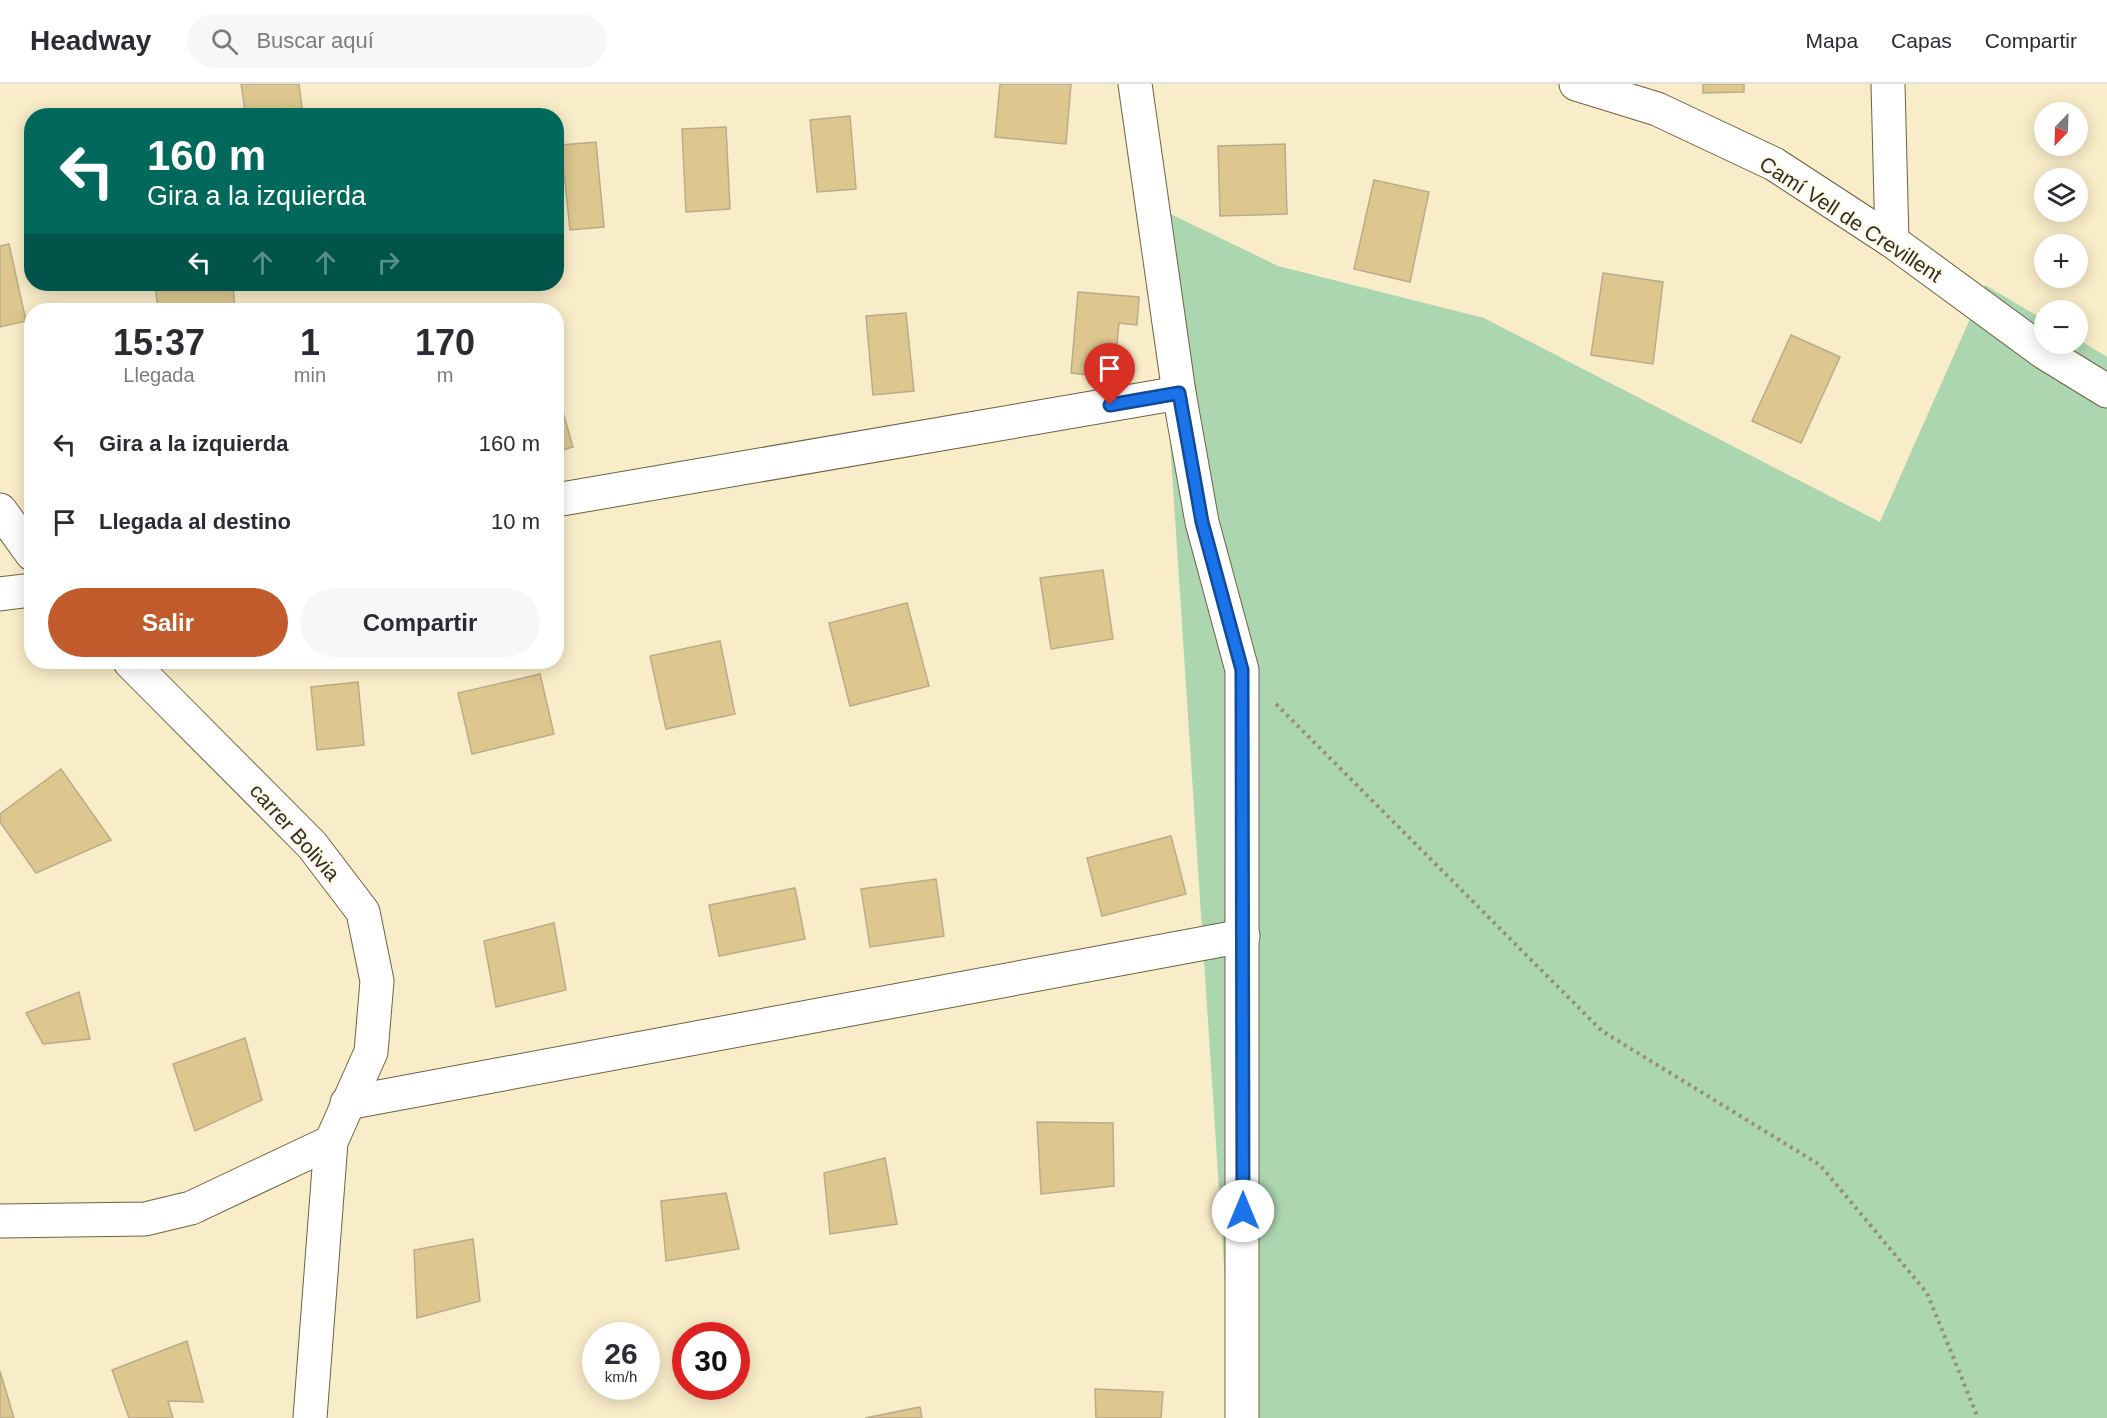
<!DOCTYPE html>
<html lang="es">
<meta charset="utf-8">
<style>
:root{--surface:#fff;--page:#f7f7f7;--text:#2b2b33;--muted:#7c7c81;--line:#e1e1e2;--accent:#c15b2b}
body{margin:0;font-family:Arial,sans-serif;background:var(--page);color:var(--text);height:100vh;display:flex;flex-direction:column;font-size:22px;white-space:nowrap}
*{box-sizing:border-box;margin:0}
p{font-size:20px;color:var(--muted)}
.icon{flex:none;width:33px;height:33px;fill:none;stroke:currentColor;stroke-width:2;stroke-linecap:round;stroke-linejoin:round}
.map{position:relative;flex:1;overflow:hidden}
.details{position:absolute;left:24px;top:219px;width:540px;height:366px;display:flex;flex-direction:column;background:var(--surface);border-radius:24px;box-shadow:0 3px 15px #0003}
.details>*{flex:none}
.banner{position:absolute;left:24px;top:24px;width:540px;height:183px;border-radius:24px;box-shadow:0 3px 15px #0003;background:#00695c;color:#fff;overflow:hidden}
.needle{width:39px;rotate:203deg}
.buttons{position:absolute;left:2034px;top:18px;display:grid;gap:12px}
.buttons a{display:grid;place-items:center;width:54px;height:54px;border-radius:50%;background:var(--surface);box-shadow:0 3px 15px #0003;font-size:30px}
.speed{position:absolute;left:582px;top:1238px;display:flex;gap:12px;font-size:30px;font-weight:700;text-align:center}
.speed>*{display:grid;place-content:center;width:78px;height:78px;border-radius:50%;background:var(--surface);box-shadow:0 3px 15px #0003;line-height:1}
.speed small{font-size:15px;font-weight:400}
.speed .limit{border:9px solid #d22;background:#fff;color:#111}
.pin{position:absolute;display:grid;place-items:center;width:51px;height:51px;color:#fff;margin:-62px -26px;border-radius:50% 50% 50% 0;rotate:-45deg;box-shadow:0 0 6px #0007}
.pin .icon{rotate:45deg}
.me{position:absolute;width:66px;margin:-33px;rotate:0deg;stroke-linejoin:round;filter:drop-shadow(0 0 4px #0008)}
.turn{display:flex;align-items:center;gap:21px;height:126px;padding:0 24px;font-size:27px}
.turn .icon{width:78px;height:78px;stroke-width:2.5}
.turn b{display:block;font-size:42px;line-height:51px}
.lanes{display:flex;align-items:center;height:57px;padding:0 24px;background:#0003;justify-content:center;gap:30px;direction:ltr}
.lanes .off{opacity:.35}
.eta{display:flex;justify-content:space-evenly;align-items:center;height:102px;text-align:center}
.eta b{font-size:36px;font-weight:700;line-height:42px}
.action{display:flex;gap:12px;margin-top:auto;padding:12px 24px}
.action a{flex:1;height:69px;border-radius:36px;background:var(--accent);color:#fff;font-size:24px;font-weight:700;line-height:69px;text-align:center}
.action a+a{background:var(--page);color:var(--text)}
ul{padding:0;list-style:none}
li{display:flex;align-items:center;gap:18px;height:78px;padding:0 24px}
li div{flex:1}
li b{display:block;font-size:22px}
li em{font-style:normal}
header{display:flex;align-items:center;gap:36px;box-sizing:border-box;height:84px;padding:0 30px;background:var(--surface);border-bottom:2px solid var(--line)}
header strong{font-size:28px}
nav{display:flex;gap:33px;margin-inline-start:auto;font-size:21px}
.search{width:420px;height:54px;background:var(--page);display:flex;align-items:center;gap:15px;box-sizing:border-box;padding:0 21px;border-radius:33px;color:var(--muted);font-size:22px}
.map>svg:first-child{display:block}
</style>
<header>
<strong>Headway</strong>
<div class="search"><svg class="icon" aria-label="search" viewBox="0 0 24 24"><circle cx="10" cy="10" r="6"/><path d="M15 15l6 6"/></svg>Buscar aquí</div>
<nav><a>Mapa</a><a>Capas</a><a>Compartir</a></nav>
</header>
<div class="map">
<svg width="2107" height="1334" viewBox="0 0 2107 1334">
<rect width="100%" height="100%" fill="#f9ecc8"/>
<polygon fill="#acd6b0" points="1152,121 1278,182 1484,234 1880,438 1985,201 2044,236 2044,260 2078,260 2078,255 2107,273 2107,1334 1234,1334 1158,174"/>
<g fill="#ddc78e" stroke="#b9ac8a" stroke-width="1.5">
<polygon points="241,0 299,0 303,32 246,32"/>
<polygon points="1000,0 1071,0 1066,60 995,53"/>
<polygon points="1703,0 1744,0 1744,8 1703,9"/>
<polygon points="850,32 856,105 817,108 810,36"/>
<polygon points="726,43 730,125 686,128 682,45"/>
<polygon points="596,58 604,143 570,146 561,61"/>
<polygon points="1285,60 1287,130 1220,132 1218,62"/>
<polygon points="1374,96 1429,108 1410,198 1354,185"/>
<polygon points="9,160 26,237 0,243 0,162"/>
<polygon points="1603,189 1663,198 1653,280 1591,271"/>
<polygon points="155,200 233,200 235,226 158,226"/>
<polygon points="1078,208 1139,213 1137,241 1119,239 1115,281 1098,280 1097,292 1071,289"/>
<polygon points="906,229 914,307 873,311 866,232"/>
<polygon points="1791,251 1840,273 1801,359 1752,337"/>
<polygon points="556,304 573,363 556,368"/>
<polygon points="1103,486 1113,555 1051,565 1040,494"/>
<polygon points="907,519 929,602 850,622 829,539"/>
<polygon points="720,557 735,630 666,645 650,572"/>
<polygon points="540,590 554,650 472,670 458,609"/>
<polygon points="358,598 364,661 317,666 311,603"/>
<polygon points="61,685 111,756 36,789 0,738 0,730"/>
<polygon points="1171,752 1186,810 1102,832 1087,774"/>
<polygon points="936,795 944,852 870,863 861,805"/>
<polygon points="795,804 805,855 719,872 709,821"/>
<polygon points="554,839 566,906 496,923 484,857"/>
<polygon points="79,908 90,955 43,960 26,929"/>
<polygon points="245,954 262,1016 195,1047 173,980"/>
<polygon points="1037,1038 1113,1039 1114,1102 1041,1110"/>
<polygon points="885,1074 897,1140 830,1150 824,1089"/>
<polygon points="726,1109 739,1165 666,1177 661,1117"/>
<polygon points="473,1155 480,1217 417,1234 414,1166"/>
<polygon points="187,1257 203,1318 168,1317 173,1334 129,1334 112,1286"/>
<polygon points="0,1287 14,1334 0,1334"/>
<polygon points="1095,1305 1163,1308 1161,1334 1096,1334"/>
<polygon points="920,1323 922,1334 865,1334"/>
</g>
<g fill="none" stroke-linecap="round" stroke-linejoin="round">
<defs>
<g id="minor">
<polyline points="1135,0 1179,309 1202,438 1242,586 1242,1334"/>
<polyline points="1576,0 1657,25 1774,80 1892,157 2045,269 2107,307"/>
<polyline points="1888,0 1892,157"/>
<polyline points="556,416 1179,309"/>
<polyline points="0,426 32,470"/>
<polyline points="0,510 32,506"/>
<polyline points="130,578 312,761 363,828 377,897 371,968 331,1058 310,1334"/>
<polyline points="347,1019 1243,852"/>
<polyline points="0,1137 145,1135 191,1124 331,1058"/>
</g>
</defs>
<use href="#minor" stroke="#6d6242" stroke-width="35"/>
<polyline stroke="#988e75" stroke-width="4" stroke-dasharray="3 4.5" stroke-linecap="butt" points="1276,620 1602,947 1820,1081 1927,1209 1978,1334"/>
<use href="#minor" stroke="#fff" stroke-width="33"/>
</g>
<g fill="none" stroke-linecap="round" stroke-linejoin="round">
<defs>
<polyline id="route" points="1110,321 1179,309 1202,438 1242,586 1243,1127"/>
</defs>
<use href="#route" stroke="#114b97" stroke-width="15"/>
<use href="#route" stroke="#1a73e8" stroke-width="10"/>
</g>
<g text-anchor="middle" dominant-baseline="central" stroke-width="5" stroke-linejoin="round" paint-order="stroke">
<g font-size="21" fill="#322d1f" stroke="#fffaeb">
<text transform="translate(1851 135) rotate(33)">Camí Vell de Crevillent</text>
<text transform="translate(295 748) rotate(48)">carrer Bolivia</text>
</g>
</g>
</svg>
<div class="buttons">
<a><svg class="needle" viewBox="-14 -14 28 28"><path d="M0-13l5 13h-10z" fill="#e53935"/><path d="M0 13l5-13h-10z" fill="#7c7c81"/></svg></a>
<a><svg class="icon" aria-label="layers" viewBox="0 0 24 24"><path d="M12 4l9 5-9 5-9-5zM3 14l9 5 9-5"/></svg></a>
<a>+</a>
<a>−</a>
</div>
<div class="speed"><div>26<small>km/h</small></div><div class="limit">30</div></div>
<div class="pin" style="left:1110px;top:321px;background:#d93025"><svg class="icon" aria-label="arrive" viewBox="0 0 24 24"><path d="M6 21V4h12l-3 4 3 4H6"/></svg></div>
<svg class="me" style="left:1243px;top:1127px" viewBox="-20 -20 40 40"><circle r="19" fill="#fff"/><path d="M0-13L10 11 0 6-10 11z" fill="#1a73e8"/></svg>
<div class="banner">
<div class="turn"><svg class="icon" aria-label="left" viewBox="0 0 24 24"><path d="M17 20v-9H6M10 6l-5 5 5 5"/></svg><div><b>160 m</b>Gira a la izquierda</div></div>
<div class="lanes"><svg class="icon" aria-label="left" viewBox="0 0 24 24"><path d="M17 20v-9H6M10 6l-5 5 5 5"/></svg><svg class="icon off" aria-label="ahead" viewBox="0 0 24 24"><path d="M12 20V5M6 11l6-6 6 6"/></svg><svg class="icon off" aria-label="ahead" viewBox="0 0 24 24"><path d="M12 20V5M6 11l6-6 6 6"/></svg><svg class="icon off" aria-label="right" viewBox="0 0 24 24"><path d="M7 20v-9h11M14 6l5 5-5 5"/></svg></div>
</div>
<section class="details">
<div class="eta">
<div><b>15:37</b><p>Llegada</p></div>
<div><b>1</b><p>min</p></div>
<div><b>170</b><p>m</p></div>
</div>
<ul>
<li><svg class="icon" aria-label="left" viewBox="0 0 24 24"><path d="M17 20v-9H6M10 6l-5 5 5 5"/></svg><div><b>Gira a la izquierda</b></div><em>160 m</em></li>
<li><svg class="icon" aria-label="arrive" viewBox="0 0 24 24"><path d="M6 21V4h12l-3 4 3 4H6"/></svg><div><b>Llegada al destino</b></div><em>10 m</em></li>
</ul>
<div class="action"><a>Salir</a><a>Compartir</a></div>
</section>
</div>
